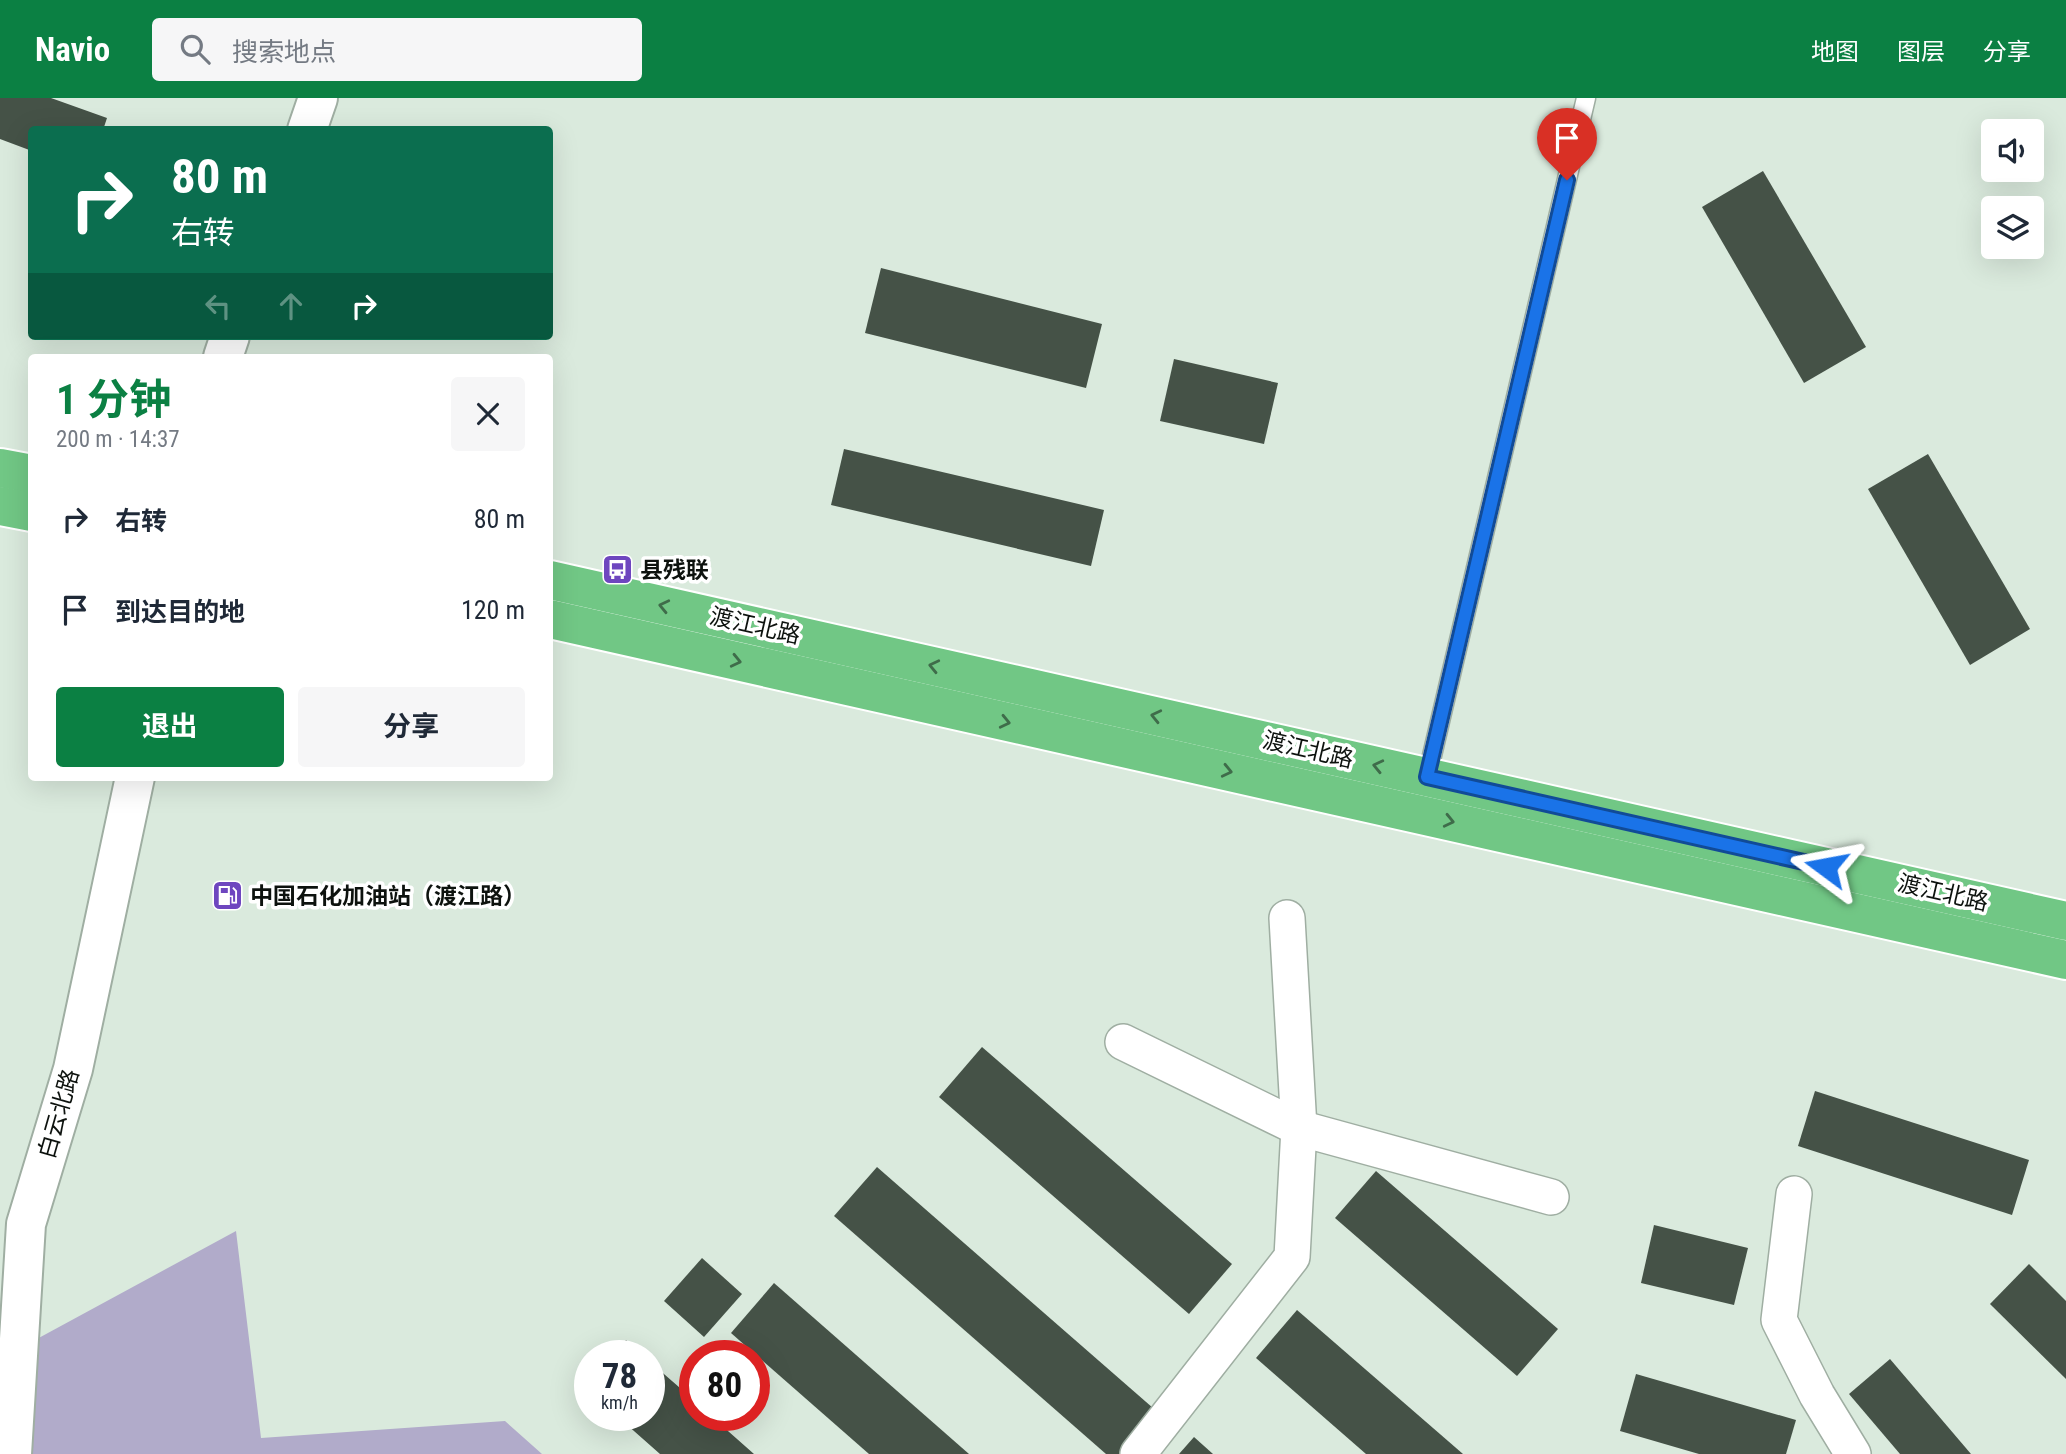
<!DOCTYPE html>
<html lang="zh">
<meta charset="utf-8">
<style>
:root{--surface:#fff;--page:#f6f6f7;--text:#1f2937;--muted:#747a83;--accent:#0b8043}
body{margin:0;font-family:"Roboto Condensed","Noto Sans SC",sans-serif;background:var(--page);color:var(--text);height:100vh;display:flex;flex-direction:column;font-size:26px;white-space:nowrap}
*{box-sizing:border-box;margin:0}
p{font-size:23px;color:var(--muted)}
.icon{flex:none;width:38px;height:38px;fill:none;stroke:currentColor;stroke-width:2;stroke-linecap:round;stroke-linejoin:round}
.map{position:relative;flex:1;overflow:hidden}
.details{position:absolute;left:28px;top:256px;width:525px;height:427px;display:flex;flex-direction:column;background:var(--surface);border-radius:7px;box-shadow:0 7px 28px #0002}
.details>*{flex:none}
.top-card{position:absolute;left:28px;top:28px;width:525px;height:214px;border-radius:7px;box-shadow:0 7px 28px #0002;background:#0b6e4f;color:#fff;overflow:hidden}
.tools{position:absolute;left:1981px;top:21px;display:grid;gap:14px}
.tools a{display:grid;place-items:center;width:63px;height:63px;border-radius:7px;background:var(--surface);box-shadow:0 7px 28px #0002;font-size:35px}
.speed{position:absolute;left:574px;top:1242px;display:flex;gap:14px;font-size:35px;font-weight:700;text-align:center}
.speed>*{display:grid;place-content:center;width:91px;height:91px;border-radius:50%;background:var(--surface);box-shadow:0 7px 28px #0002;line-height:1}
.speed small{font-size:18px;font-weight:400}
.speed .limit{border:10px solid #d22;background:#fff;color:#111}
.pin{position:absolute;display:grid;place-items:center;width:60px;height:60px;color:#fff;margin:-72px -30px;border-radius:50% 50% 50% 0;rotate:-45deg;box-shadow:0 0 7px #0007}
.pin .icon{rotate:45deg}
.me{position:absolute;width:77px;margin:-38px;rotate:283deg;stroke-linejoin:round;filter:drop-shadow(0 0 5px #0008)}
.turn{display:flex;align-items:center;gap:24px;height:147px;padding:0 28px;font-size:32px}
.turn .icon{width:91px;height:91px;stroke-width:2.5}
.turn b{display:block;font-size:49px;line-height:60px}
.lanes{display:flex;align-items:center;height:66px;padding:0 28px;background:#0003;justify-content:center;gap:35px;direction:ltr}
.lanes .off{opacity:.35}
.round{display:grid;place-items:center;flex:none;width:74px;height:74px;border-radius:7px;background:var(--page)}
.headline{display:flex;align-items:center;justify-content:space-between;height:119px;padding:0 28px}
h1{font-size:42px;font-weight:700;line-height:52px;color:var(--accent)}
.action{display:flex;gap:14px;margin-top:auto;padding:14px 28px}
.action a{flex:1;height:80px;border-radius:7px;background:var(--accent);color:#fff;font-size:28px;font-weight:700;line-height:80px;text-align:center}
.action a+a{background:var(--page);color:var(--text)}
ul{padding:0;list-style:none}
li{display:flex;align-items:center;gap:21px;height:91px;padding:0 28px}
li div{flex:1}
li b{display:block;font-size:26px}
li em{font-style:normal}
header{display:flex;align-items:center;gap:42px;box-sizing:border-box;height:98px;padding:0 35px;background:var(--accent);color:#fff}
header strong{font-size:33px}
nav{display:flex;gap:38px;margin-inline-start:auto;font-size:24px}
.search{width:490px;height:63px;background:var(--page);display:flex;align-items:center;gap:18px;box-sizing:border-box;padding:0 24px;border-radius:7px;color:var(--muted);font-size:26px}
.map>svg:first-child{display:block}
</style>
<header>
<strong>Navio</strong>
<div class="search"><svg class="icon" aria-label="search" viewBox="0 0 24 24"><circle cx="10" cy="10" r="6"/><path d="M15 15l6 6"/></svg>搜索地点</div>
<nav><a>地图</a><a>图层</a><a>分享</a></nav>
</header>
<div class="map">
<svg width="2066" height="1356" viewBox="0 0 2066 1356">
<rect width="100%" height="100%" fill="#daeadd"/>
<polygon fill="#b1abca" points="236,1133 261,1340 505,1323 542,1356 0,1356 0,1261"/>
<g fill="#455247">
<polygon points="0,0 51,0 107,20 103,32 32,32 32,53 0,41"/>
<polygon points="1763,73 1866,249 1804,285 1702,109"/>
<polygon points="881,170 1102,226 1086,290 865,235"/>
<polygon points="1174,261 1278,285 1264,346 1160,323"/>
<polygon points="844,351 1104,412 1091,468 831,407"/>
<polygon points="1928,356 2030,531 1970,567 1868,391"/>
<polygon points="982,949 1232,1166 1189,1216 939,999"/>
<polygon points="1815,993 2029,1062 2012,1117 1798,1048"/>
<polygon points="877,1069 1161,1317 1126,1356 1106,1356 834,1118"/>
<polygon points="1376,1073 1558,1231 1517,1278 1335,1120"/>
<polygon points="1654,1127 1748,1150 1734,1207 1641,1185"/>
<polygon points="702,1160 742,1196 704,1239 664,1203"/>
<polygon points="2029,1166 2066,1203 2066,1281 1990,1206"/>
<polygon points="774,1185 969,1356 869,1356 731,1235"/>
<polygon points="1297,1212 1463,1356 1366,1356 1256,1260"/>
<polygon points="626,1242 644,1258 612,1258"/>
<polygon points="1890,1261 1971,1356 1900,1356 1849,1296"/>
<polygon points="649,1263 695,1303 695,1318 711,1318 754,1356 660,1356 617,1318 649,1318"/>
<polygon points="1636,1276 1796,1322 1786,1356 1699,1356 1620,1333"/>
<polygon points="1194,1339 1213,1356 1179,1356"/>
</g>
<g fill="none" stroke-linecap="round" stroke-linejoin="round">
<defs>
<polyline id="lane" points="1427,679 1586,0"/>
<g id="street">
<polyline points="1123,944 1299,1030 1551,1099"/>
<polyline points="1794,1096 1779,1222 1817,1297 1853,1356"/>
<polyline points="1138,1356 1292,1159 1299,1030 1287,820"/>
</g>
<g id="secondary">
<polyline points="307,32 318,0"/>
<polyline points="223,259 230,238"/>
<polyline points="12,1356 26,1126 73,971 135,679"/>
</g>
<g id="highway">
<polyline points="0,370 32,376"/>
<polyline points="0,408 32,414"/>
<polyline points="550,482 2066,823"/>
<polyline points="550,521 2066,862"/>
</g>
</defs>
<use href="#lane" stroke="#9faea2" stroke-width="21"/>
<use href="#street" stroke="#9faea2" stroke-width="38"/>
<use href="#secondary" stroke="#9faea2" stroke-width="42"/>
<use href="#highway" stroke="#fff" stroke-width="42"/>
<use href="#lane" stroke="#fff" stroke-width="18"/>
<use href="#street" stroke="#fff" stroke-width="35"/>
<use href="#secondary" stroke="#fff" stroke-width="38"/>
<use href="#highway" stroke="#71c785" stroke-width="38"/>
</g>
<defs><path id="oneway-chevron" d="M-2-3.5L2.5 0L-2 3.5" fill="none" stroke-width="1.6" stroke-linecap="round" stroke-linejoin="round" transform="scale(1.75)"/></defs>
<g stroke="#3f6c4a">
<use href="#oneway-chevron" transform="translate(664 508) rotate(-167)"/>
<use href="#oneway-chevron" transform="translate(736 563) rotate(13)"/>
<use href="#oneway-chevron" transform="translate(934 568) rotate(-167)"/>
<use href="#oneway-chevron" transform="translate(1156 618) rotate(-167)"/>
<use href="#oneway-chevron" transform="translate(1005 624) rotate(13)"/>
<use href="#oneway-chevron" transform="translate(1378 668) rotate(-167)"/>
<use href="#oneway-chevron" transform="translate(1227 673) rotate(13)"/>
<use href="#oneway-chevron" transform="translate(1449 723) rotate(13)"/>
</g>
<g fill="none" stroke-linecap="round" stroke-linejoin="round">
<defs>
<polyline id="route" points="1567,82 1427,679 1826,769"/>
</defs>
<use href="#route" stroke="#114b97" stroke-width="18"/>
<use href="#route" stroke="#1a73e8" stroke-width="12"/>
</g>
<defs>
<symbol id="bus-square" viewBox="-11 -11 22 22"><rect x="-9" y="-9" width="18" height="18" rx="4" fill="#6e46bf" stroke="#fff"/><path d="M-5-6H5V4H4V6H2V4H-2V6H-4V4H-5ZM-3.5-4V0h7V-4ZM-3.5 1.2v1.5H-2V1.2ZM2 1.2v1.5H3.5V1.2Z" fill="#fff"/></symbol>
<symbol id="fuel-square" viewBox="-11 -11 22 22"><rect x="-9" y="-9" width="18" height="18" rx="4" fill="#6e46bf" stroke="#fff"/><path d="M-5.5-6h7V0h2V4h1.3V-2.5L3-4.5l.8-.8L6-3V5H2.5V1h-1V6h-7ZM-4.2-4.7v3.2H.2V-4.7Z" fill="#fff"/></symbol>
</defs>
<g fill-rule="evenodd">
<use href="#bus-square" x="600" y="454" width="35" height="35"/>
<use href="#fuel-square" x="210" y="780" width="35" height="35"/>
</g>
<g text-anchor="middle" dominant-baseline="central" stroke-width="7" stroke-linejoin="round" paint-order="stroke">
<g font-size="23" font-weight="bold" fill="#0d120e" stroke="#fff" text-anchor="start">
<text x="640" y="472">县残联</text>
<text x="250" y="798">中国石化加油站（渡江路）</text>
</g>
<g font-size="23" fill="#0d120e" stroke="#fff">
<text transform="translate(755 528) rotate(13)">渡江北路</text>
<text transform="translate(1308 652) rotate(13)">渡江北路</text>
<text transform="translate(1943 795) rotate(13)">渡江北路</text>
<text transform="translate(59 1016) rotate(-74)">白云北路</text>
</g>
</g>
</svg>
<div class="tools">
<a><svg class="icon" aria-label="sound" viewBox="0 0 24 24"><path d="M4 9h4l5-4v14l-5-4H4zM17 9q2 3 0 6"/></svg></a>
<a><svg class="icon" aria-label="layers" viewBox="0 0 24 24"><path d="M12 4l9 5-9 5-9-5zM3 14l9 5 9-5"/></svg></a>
</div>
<div class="speed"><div>78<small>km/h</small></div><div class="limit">80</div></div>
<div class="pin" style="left:1567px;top:82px;background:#d93025"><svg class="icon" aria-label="arrive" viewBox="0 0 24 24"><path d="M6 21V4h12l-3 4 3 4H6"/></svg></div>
<svg class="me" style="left:1826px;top:769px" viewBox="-20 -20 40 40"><path d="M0-17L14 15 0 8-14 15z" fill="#1a73e8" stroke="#fff" stroke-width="4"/></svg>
<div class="top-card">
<div class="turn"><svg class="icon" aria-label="right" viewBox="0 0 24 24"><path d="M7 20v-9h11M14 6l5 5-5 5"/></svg><div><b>80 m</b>右转</div></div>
<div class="lanes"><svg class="icon off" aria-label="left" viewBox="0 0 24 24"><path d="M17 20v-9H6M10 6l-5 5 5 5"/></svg><svg class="icon off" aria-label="ahead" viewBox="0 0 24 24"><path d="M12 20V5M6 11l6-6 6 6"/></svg><svg class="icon" aria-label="right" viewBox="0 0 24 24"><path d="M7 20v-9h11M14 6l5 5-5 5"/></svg></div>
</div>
<section class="details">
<div class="headline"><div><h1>1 分钟</h1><p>200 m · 14:37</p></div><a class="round"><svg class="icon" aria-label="close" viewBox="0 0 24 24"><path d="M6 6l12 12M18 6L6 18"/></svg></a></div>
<ul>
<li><svg class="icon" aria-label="right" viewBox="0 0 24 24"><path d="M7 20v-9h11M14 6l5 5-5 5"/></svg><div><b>右转</b></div><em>80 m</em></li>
<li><svg class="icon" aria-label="arrive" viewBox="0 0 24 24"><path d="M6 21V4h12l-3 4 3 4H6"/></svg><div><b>到达目的地</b></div><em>120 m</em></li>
</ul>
<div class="action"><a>退出</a><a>分享</a></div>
</section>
</div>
